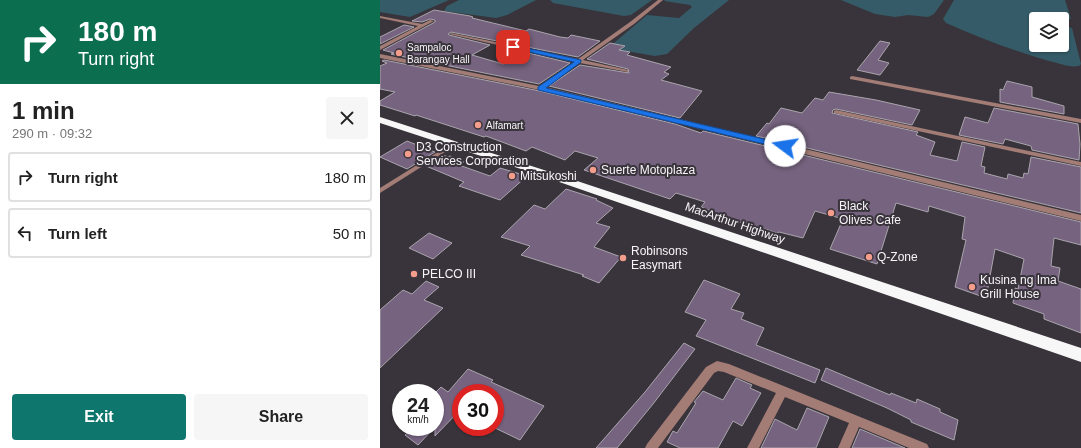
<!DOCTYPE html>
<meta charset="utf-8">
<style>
:root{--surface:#fff;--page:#f6f6f6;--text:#222;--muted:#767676;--line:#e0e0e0;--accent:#0f766e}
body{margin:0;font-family:Helvetica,sans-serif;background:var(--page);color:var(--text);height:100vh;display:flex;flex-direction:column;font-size:15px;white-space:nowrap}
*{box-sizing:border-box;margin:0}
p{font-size:13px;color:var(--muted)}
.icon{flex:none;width:22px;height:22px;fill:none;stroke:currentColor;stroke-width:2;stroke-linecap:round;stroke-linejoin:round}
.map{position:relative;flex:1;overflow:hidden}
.details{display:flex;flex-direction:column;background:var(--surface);width:380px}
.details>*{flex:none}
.hud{background:#0b6e4f;color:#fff;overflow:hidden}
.controls{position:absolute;left:649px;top:12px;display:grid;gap:8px}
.controls a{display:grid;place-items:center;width:40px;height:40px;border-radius:4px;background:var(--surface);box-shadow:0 1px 3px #0004;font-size:20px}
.speed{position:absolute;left:12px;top:384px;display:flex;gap:8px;font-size:20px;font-weight:700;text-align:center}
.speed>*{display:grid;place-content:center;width:52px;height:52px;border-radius:50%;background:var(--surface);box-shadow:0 1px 3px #0004;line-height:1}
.speed small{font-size:10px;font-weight:400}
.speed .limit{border:6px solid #d22;background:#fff;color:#111}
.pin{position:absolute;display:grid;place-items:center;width:34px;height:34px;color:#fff;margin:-17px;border-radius:8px;box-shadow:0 2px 6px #0006}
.me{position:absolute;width:44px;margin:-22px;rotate:284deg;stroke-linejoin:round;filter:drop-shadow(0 0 3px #0008)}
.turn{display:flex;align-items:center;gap:14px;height:84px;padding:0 12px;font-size:18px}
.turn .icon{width:52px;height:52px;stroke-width:2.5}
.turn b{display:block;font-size:28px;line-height:34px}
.round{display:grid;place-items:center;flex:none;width:42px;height:42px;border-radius:4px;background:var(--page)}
.headline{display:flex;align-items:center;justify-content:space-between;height:68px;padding:0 12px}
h1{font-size:24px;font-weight:600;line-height:30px}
.button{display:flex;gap:8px;margin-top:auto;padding:8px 12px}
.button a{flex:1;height:46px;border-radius:4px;background:var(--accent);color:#fff;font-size:16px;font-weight:600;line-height:46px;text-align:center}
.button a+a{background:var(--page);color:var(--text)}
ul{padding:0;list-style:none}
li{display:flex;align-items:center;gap:12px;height:50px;margin:0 8px 6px;padding:0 4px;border:2px solid var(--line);border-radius:4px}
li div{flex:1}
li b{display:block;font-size:15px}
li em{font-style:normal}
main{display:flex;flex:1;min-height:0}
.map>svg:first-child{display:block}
</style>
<main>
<section class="details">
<div class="hud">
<div class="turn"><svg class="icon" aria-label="right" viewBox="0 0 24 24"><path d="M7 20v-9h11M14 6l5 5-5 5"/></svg><div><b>180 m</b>Turn right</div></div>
</div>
<div class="headline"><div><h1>1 min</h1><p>290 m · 09:32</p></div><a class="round"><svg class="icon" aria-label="close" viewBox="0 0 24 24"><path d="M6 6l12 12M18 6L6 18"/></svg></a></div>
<ul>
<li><svg class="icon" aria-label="right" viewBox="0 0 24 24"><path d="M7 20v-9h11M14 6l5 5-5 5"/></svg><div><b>Turn right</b></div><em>180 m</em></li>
<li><svg class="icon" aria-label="left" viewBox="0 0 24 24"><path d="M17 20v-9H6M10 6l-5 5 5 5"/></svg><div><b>Turn left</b></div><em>50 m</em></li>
</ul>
<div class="button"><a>Exit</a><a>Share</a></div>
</section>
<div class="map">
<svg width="701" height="448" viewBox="0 0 701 448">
<rect width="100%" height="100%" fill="#39343b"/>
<g fill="#345b67">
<polygon points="0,0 69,0 30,17 0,12"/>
<polygon points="79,0 156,0 127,15 116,18 64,11 67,6"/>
<polygon points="170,0 272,0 251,15 244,16 173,3"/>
<polygon points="285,0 349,0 314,28 287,54 275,56 228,48 267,15 299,18 312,7 310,5 284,1"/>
<polygon points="461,0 564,0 554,14 548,17 528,15 515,17 495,14"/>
<path d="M574,0h111l6,19h-35v26h26v-20l10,3 9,36 -2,2c-10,2 -20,-3 -30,-5 -35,-10 -69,-23 -103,-38l-3,-4z"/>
</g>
<g fill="#76637f" stroke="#aaa5ad">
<polygon points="54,10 90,16 93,17 92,18 146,31 149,29 180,37 188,38 191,35 220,41 198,57 152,48 120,39 117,41 71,32 68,34 69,35 110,45 92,55 123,64 144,52 190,63 159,84 15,55 11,54 14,53 3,50 55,22 55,20 50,19 42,22 32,21"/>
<polygon points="24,25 34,27 0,44 0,37"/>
<polygon points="500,41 510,43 498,60 509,63 500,75 477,70"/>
<polygon points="230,43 245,46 239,50 250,52 247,55 291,67 284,72 289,74 281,80 322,91 300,118 169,86 200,65 249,73 248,69 207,59"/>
<polygon points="4,60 160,91 295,124 321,133 323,131 701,222 701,245 674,238 671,266 680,268 678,281 701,289 701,333 664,319 664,314 633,303 635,288 638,289 644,259 615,249 606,298 575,287 586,240 582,239 585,217 549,206 548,212 516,203 497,264 450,249 463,219 435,211 423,238 399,232 397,233 376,226 375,228 321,207 325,202 296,193 290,199 204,170 218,158 195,151 185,160 152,147 146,151 106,136 104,137 36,115 35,116 0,105 0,101 15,92 0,89 0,66 7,63 2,61"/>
<polygon points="627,81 652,87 652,97 684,106 684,114 620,102 620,89 623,90"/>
<polygon points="449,92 496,100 540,110 532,125 456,109 453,110 452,113 538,132 536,135 555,142 550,155 577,161 582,142 605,147 601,166 605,167 604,173 627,179 628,174 643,178 644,173 648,174 651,157 701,167 701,213 376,136 387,123 389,124 401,108 422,113 435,98 443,100"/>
<polygon points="614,108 698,124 700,144 699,160 652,150 651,146 625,139 623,144 579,135 585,117 608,123"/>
<polygon points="27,141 55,152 27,169 0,157"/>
<polygon points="63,155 68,157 70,156 84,162 79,165 110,176 120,168 147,176 120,200 79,186 84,182 46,166"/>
<polygon points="186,189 217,199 216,200 233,208 216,223 230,227 214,247 241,257 219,283 202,276 204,275 141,255 150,246 121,237 154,205 165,209"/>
<polygon points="49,233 72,243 53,259 29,248"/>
<polygon points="324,280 360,294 351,309 364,313 361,319 384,328 376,345 440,370 435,383 316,336 326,320 305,312"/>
<polygon points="46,281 59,287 44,300 63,308 0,368 0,310 23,290 32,294"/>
<polygon points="304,343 315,349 273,404 237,448 216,448 265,392"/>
<polygon points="446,368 510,395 511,393 536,403 537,399 560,409 560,412 578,420 574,440 531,422 531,420 507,408 441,380"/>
<polygon points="88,369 113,380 111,382 164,406 140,440 115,428 115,393 81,393 81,409 55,436 55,427 38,445 25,435 34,427 55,427 55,393 61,387 68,392"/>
<polygon points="356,378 372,385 370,388 381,393 362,426 353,421 338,448 300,448 287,442 293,431 297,433 316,403 314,402 323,391 343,400"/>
<polygon points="427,408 449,417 436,448 381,448 395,419 417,430"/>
<polygon points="480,429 525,448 472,448"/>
</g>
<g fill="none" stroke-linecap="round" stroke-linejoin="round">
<g fill="#a27c75" fill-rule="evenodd">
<polygon points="278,0 283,0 254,24 203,60 248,70 248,72 200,63 165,87 701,215 701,221 160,90 0,58 0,54 159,86 194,62 69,34 71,33 198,59 250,22"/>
<polygon points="0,16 42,24 50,20 54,21 0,50 0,46 38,26 0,18"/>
<polygon points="472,76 701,119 701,123 470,79 470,77"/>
<polygon points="456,110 701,162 701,166 454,113 454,111"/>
<polygon points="74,142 76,143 76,145 0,193 0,188"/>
<polygon points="337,361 349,364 547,444 549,448 529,448 479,427 470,448 458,448 469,423 405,397 379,448 367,448 396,393 344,372 338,371 334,373 278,448 265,448 267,444 326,367"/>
</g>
<polygon fill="#f7f7f7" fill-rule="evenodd" points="0,117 167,171 701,348 701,362 159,175 0,123"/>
</g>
<polygon fill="#1a73e8" stroke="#114b97" points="133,45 201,60 201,62 166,88 405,144 409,146 405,149 158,90 158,87 194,62 131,48 130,47"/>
<g fill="#f49d8d" stroke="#39343b" stroke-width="1.5">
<circle cx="19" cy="53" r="4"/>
<circle cx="98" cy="125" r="4"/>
<circle cx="28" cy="154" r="4"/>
<circle cx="213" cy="170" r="4"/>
<circle cx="132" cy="176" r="4"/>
<circle cx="451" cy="213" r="4"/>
<circle cx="489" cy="257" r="4"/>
<circle cx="243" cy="258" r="4"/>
<circle cx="34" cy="274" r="4"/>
<circle cx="592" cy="287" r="4"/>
</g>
<g text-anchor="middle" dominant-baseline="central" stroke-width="4" stroke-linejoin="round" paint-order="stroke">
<g font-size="10" fill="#f7f4f8" stroke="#39343b" text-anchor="start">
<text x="27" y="47">Sampaloc<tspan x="27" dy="12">Barangay Hall</tspan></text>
<text x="106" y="125">Alfamart</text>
</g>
<g font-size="12" fill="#f7f4f8" stroke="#39343b" text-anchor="start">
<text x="36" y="147">D3 Construction<tspan x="36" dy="14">Services Corporation</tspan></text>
<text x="221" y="170">Suerte Motoplaza</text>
<text x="140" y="176">Mitsukoshi</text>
<text x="459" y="206">Black<tspan x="459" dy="14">Olives Cafe</tspan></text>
<text x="251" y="251">Robinsons<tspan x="251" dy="14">Easymart</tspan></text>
<text x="497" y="257">Q-Zone</text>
<text x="42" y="274">PELCO III</text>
<text x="600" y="280">Kusina ng Ima<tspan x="600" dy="14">Grill House</tspan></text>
</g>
<g font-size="12" fill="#f7f4f8" stroke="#39343b">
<text transform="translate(355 223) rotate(19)">MacArthur Highway</text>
</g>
</g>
</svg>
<div class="controls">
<a><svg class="icon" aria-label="layers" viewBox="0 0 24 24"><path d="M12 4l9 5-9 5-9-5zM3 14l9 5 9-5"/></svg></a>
</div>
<div class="speed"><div>24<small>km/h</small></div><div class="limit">30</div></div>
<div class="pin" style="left:133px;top:47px;background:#d93025"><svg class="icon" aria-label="arrive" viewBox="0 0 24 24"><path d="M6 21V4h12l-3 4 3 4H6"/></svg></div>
<svg class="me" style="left:405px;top:146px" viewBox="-20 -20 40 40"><circle r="19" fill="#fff"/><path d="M0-13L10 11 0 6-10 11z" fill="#1a73e8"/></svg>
</div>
</main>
